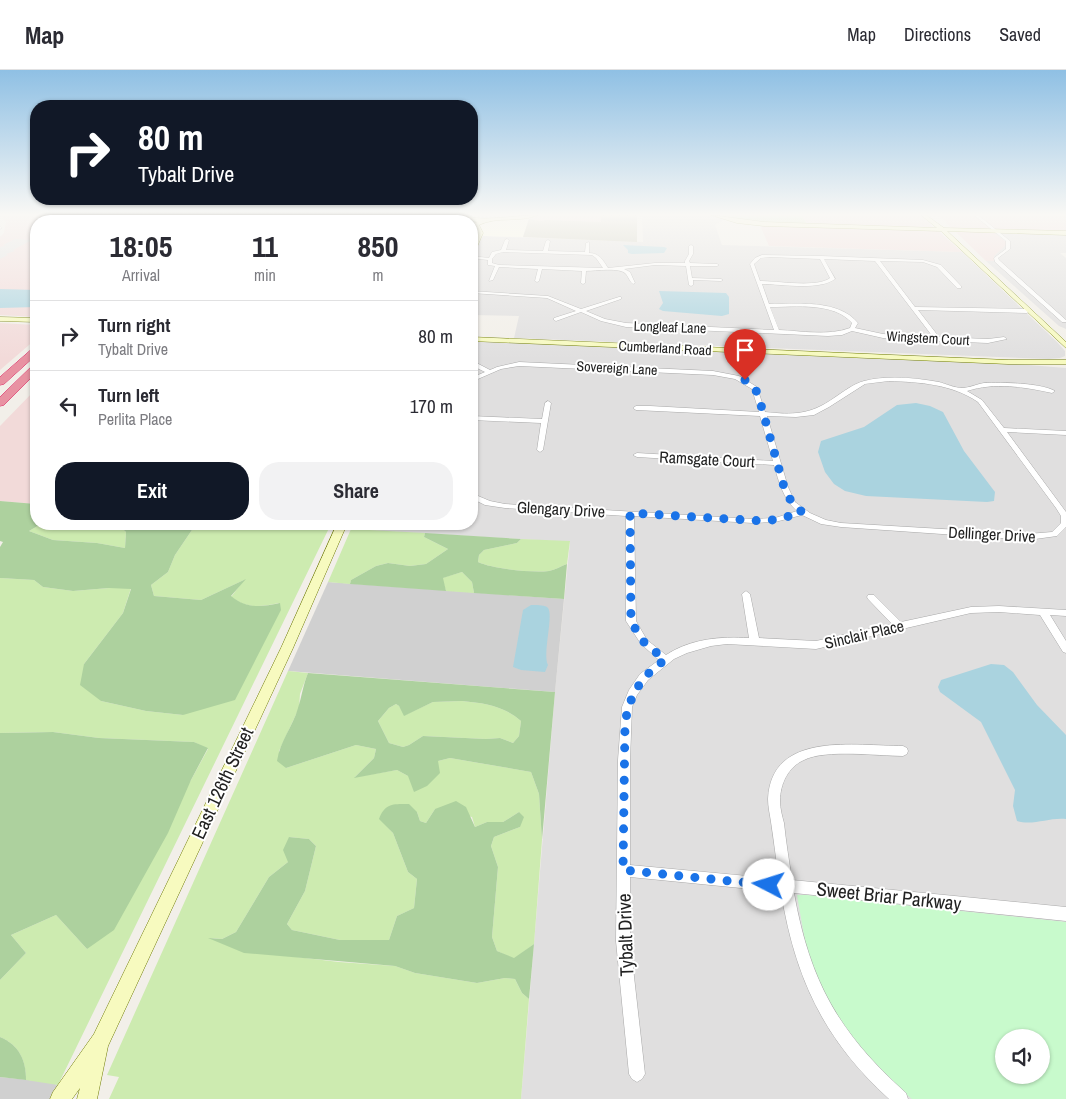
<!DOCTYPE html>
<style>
:root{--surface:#fff;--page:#f2f2f3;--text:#2b2b33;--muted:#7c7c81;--line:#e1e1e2;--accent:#111827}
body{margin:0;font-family:"Archivo Narrow",sans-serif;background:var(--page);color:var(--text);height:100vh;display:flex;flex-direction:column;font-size:19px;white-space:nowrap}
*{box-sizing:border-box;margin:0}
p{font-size:16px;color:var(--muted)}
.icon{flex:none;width:28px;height:28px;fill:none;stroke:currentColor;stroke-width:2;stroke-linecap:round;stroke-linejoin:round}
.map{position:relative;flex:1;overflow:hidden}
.sheet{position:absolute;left:30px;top:145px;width:448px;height:315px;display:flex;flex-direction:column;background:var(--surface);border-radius:20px;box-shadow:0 1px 4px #0004}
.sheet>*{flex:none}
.hud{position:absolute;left:30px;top:30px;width:448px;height:105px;border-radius:20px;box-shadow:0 1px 4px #0004;background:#111827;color:#fff;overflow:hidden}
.buttons{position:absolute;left:995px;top:959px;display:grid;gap:10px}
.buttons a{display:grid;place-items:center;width:55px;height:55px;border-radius:50%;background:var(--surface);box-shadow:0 1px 4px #0004;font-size:25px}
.pin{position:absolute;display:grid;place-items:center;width:42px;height:42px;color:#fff;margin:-51px -21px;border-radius:50% 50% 50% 0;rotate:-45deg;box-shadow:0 0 5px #0007}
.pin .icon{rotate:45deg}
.me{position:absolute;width:55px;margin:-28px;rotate:275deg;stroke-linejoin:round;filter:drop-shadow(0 0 4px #0008)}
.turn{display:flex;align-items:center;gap:18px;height:105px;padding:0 25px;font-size:22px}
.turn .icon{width:65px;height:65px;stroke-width:2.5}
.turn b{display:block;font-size:35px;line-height:42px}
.eta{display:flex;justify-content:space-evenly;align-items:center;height:85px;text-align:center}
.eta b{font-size:30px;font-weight:700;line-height:35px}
.primary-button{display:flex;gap:10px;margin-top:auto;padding:10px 25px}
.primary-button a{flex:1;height:58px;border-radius:20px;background:var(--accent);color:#fff;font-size:20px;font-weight:700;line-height:58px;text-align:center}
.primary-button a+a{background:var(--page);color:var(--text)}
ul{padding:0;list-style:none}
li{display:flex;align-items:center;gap:15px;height:70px;padding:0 25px;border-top:1px solid var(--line)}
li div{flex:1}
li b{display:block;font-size:19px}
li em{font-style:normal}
header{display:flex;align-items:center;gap:30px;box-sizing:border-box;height:70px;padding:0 25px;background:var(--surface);border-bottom:1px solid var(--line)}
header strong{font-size:24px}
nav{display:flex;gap:28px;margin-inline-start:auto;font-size:18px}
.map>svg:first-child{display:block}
</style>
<header>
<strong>Map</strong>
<nav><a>Map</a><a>Directions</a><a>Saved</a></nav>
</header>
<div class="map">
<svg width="1066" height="1029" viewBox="0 0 1066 1029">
<rect width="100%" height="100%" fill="#f2efe9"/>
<g fill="#e0dfdf" fill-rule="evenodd">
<polygon points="642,145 711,145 725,149 715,155 722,175 962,182 1057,272 1065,281 1065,286 1060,288 1049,289 514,268 519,246 471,245 471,191 483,166 643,172"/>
<polygon points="992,160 1066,162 1066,183 1060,183 1066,188 1066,259 1059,256 986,191 994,191"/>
<path d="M471,271l534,22 61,5v731h-545l34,-407 15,-150 -219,-13 3,-5h117zM1004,968h37v37h-37z"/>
</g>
<g fill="#f2dad9">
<polygon points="0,145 147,145 148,146 147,151 36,151 36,247 0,245 0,167 4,163 6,152"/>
<polygon points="180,145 468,145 465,148 466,151 180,151"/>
<polygon points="492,145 601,145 601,152 546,150 541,151 525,147"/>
<polygon points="801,145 921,145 934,158 807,154"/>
<polygon points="938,145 1066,145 1066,162 992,161 1006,172 1006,175 994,186 995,191 986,191"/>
<polygon points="760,155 937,160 962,182 769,176"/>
<polygon points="0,253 36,255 36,269 0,300"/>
<polygon points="36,319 36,434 0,431 0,356"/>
</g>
<polygon fill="#ffffe5" points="504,149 529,149 523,166 525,167 483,166 480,156 482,152"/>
<g fill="#d0d0d0">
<polygon points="328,512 564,529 555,622 288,601"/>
<polygon points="0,1007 48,1012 58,1015 51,1029 0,1029"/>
</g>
<polygon fill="#c7c7b4" points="601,145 637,145 637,172 523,167 529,149 541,151 546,150 601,152"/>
<g fill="#cdebb0">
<polygon points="718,145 801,145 807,154 762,153"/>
<polygon points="41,454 117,454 126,462 125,478 97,473 53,470 29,461"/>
<path d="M196,454h135l-273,561 -32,-5c0,-20 -7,-35 -26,-43v-57l26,-27 -15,-18 45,-20 31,34 104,-169 17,-31 -14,-7 -95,-4 -46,-6 -53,1v-155l34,2 9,7 30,4 36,-3h22l-8,25 -39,51 17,37 45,10 37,4 96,-112c-19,4 -31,6 -48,-6l13,-17 -43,20 -47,-4 -3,-11 17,-13 7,-17z"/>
<polygon points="351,459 425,463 424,467 448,479 426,494 410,496 388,493 376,496 351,510 350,514 328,512"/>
<path d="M521,469l49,2 -3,23c-6,2 -12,6 -18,7 -17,2 -56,-2 -71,-9l1,-7 5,-5 33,-7z"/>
<polygon points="462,502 472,512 474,523 446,521 442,508"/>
<polygon points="288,601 308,603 300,624 299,638 279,681 286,698 356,675 376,679 374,688 355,707 397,700 408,706 438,691 450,688 531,702 539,724 542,770 534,874 514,889 497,881 492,867 498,797 491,776 494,767 520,757 519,742 503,752 487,752 475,757 472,747 435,739 426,753 420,751 417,742 380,749 393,763 408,802 417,809 414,838 397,846 389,870 340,870 292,860 287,854 305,821 316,776 309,769 289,767 288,792 269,807 236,862 222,869 210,868 280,885 339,892 395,896 415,903 477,913 505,908 515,909 522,923 529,929 521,1029 109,1029 119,1007 107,1005"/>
<path d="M462,631c22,2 42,5 59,20l-2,15 -6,7 -13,-5 -14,1 -63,-3 -14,9 -6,2 -14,-4 -11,-22 11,-13 7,-4 3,2 6,9 28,-13z"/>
</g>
<g fill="#add19e" fill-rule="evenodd">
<path d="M0,431l36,3v20h5l-12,7 24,9 44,3 28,5 1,-16 -9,-8h79l-21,31 -7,17 -17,13 3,11 47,4 45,-21 -15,17c16,13 29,11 49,7l1,7 -46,90 -52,15 -37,-4 -45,-10 -21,-16 4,-21 39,-51 8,-24 -22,-1 -36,3 -30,-4 -9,-7 -34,-2v-31l3,-5 -3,-1z"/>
<path d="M425,463l96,6 -4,4 -33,7 -5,5 -1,7c15,7 54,11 71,9 6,-1 12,-5 18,-7l-3,35 -90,-6 -2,-11 -10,-10 -19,6 3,13 -96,-7 1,-4 25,-14 12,-3 22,3 16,-2 22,-15 -24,-12z"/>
<path d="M308,603l247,19 -13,148 -3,-46 -8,-22 -81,-14 -12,3 2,12 -13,13 -13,6 -6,-16 -11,-6 -43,8 20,-20 2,-9 -20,-4 -70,23 -9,-7c3,-20 16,-35 21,-53 4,-12 5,-23 10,-35zM462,631c22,2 42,5 59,20l-2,15 -6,7 -13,-5 -14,1 -63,-3 -14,9 -6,2 -14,-4 -11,-22 11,-13 7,-4 3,2 5,10 29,-14z"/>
<polygon points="53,662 99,668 194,672 208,678 191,710 168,763 114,860 87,879 56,845 11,865 26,883 0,910 0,663"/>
<path d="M456,731l10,6 9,20 12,-5h16l16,-10 5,5 -4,10 -26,10 -3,9 7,21 -6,70 5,14 17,7 20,-14 -5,55 -7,-6 -7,-14 -10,-1 -28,5 -62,-10 -20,-7 -151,-13 -36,-15 14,1 14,-7 33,-55 19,-15 -5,-12 6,-13 20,2 7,7 -11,45 -18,33 5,6 48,10h49l8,-24 17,-8 3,-29 -9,-7 -15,-39 -14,-14c6,-16 14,-15 30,-15l8,8 3,9 6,2 9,-14z"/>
<path d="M0,967c19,8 26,23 26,43l-26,-3z"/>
</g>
<path fill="#c8facc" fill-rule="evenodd" d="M797,825h10l259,27v177h-154l-36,-29 -47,-66 -20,-40zM1004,968h37v37h-37z"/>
<polygon fill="#e2e2e2" points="15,169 32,170 13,180 15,181 6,184 8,185 0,189 0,177 4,176 5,175 3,175"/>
<g fill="#aad3df">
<polygon points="623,175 664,177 667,178 664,183 632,184 628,183 628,180"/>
<polygon points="0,219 36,220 36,237 0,238"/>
<polygon points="659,221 726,223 729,227 729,244 722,246 663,241 659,239 663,233"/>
<polygon points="916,333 930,336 943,342 964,381 995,422 994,431 987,432 866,426 845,421 834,414 825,402 818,382 821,371 864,357 897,335"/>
<path d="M531,535c5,0 12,0 16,2 8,5 -5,46 1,58l-3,7 -24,-2 -8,-3 10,-57z"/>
<path d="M991,594l13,1 9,7 24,33 29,30v84c-16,-2 -33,7 -49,2l-4,-15 2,-16 -34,-68 -41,-30 -2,-5 3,-7z"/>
</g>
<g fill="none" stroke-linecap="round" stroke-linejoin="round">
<defs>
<g id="street">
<polygon points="312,145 436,145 470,148 468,149 412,146 387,148"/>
<polygon points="974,145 978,145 1010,171 1010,179 998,188 999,190 1066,250 1066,252 1062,252 995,192 994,188 1006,179 1006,171"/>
<polygon points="0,156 2,158 0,159"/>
<path d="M507,169l2,1 -3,10 37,1 3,-10 2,-1 2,1 -2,10 37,1 1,-9 3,-1v11c10,0 14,7 19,15l47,-5h30v-2l4,-7v-8l2,-1 2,1v8l-4,7 1,2 27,1 2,1 -2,1h-27l2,12 29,1 2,1 -2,1 -28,-1v5l-2,1 -2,-1 -3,-19 -31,-1 -31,4 6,3 5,11 -2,1c-3,-2 -4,-6 -7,-10 -6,-7 -30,-3 -40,-3l-1,12 -2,1 -2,-1 1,-12 -40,-2 -3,12 -2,1 -2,-1 3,-12 -39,-2 -6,13 -4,1 6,-15 -7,-1v-5l-17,-2v-2l18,2 3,-6 9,-2 4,-10zM503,182l89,3 4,3 7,10 -104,-3 -7,-2v-4l4,-5z"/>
<path d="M762,185l59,1 102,4 18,5 20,21v2h-4l-20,-21 -14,-5 -43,-1 35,46 112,2 3,2 -3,2 -109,-3 21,27 49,2 16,-2 3,2 -19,4 -50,-2 -55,-3 -31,-7 -10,4 -14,1 -202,-9 -25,-6 -20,-9 -25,9 -2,-1v-2l22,-7 -29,-13 -76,-5v-2l77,5 33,13 38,-12h2v2l-35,12 19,8 21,4 148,7 -24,-66 5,-6zM769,187l51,2 10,19c-13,10 -52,3 -70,3l-6,-17 7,-6zM824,189l51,2 58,76 -50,-3 -28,-6 3,-5c-20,-24 -61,-19 -89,-19l-7,-20c19,0 57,7 73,-5zM770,237c26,0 64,-5 82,16l-2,5c-22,8 -48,3 -71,2z"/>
<path d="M471,290l19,10 7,-3 22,-5 194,9 26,5 18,11 8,25c28,3 45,3 69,-14 9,-6 19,-14 30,-17 24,-6 51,-3 75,1 7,2 16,6 23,6 7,0 15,-4 22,-5 17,-1 57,0 71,8l-3,2c-27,-6 -58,-11 -85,-2l15,9 22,28 62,3v4l-59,-3 59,80v15l-9,9 -29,4 -187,-13 -20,-3 -19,-9 -27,7 -22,1 -119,-7 2,105 11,19 19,15c24,-16 55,-19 83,-17l-7,-44 4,-3 4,3 9,44 57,3 76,-17 -24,-25 -1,-2 1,-2h6l27,27 70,-15 28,-1 67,4v6l-16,-1 16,26v12l-3,-1 -23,-37 -41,-3 -28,1 -155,36 -89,-5 -16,2 -24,7 -13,6 -26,21 -11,15 -5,12 -2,53v105l149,14c-3,-19 -5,-38 -8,-57 -1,-7 -3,-15 -3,-23 3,-69 88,-53 135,-53l4,2 1,3 -1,3 -4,2c-26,0 -77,-7 -99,4 -16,7 -24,24 -24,41 0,7 2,15 4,22 2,19 5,38 8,57l274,27v14l-272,-28c16,89 45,140 112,200l2,6h-19c-65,-59 -94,-121 -108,-207l-151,-15v64l15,133 -3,5 -5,3 -5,-3 -3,-5 -13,-133 2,-181 4,-53 7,-17 11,-16 19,-14 -18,-16 -15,-23v-105l-121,-8 -20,-3 -14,-7v-5l19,8 15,3 248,15 22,-1 22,-7c-14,-12 -18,-29 -23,-46l-137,-8 -4,-2 4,-2 136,8 -13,-45 -124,-6 -3,-2 3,-2h14l109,6 -7,-23 -17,-10 -22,-4 -194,-9 -18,3 -30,13v-4l14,-6 -14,-7zM889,311c30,1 63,3 89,21l78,106 5,8v7l-9,9 -24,2 -187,-11 -15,-3 -16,-7 -15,-11 -7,-15 -21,-71 29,1 18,-2 15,-8 36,-23z"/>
<polygon points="548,331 551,333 543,380 540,382 537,380 541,353 471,350 471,346 542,349 545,333"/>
</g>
<g id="secondary">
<path d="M467,145h4v2c13,4 51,-2 67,-2 -18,8 -41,1 -59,10l4,8 -9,21 -3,2v-9l6,-14 -4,-9 4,-2 -11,-3z"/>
<polygon points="711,145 764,152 937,158 921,145 926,145 944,158 1066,161 1066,165 947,161 1066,272 1066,278 941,161 764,156 737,153"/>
<polygon points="0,247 36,248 36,252 0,251"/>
<polygon points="471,267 1008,290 1066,290 1066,294 1008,294 471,271"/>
<polygon points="337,454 347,454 293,578 108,976 97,1029 77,1029 80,1018 72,1029 50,1029 53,1022 94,964 281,578"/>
</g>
<g id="highway">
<polygon points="152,145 158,145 159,151 153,151"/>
<polygon points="166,145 172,145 173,151 167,151"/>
<polygon points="36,277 36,285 4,314 0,315 0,307 33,278"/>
<polygon points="36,295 36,303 4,335 0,336 0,327 32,296"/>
</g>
</defs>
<use href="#street" stroke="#a9a9a9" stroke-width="1"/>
<use href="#secondary" stroke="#707d05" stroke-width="1"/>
<use href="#highway" stroke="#dc2a67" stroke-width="1"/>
<use href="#street" fill="#fff" fill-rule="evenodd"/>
<use href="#secondary" fill="#f7fabf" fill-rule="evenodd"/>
<use href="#highway" fill="#e892a2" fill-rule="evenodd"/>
</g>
<linearGradient id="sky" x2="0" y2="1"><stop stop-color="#8fc0e4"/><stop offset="0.5" stop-color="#f9f8f5"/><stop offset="1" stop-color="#f9f8f5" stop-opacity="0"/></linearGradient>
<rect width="1066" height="289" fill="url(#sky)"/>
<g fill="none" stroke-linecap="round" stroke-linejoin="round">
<path stroke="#1a73e8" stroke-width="9" stroke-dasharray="0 16.2" d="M745,310l10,8 4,10 25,89 8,16 10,9 -22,7 -17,2 -133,-8 1,109 13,20 21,18c-24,16 -36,36 -40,64l-2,146 146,15"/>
</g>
<g text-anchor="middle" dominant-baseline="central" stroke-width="4" stroke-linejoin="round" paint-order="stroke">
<g font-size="14" fill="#222" stroke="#fff">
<text transform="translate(670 257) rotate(2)">Longleaf Lane</text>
<text transform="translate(928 268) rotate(3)">Wingstem Court</text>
<text transform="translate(665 278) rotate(3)">Cumberland Road</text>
<text transform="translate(617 298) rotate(3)">Sovereign Lane</text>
</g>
<g font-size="16" fill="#222" stroke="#fff">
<text transform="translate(707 389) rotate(3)">Ramsgate Court</text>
<text transform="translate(561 439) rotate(3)">Glengary Drive</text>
<text transform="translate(992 464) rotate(3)">Dellinger Drive</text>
<text transform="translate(864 564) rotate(-13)">Sinclair Place</text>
</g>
<g font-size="19" fill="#222" stroke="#fff">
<text transform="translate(222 713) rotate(-65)">East 126th Street</text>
<text transform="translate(889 826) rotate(6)">Sweet Briar Parkway</text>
<text transform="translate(625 865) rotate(-92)">Tybalt Drive</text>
</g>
</g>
</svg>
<div class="buttons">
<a><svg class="icon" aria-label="sound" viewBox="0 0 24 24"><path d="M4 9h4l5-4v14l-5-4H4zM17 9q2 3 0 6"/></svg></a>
</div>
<div class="pin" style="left:745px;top:310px;background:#d93025"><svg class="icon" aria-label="arrive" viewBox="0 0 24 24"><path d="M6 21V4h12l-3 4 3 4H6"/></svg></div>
<svg class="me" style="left:769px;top:815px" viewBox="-20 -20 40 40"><circle r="19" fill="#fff"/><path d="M0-13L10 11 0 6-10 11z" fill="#1a73e8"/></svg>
<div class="hud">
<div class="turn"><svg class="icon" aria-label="right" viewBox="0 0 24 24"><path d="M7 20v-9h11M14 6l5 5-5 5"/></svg><div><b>80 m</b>Tybalt Drive</div></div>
</div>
<section class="sheet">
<div class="eta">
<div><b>18:05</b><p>Arrival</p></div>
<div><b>11</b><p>min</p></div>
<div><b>850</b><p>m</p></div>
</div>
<ul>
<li><svg class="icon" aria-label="right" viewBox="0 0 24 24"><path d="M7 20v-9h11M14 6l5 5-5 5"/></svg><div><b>Turn right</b><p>Tybalt Drive</p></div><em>80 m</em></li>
<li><svg class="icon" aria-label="left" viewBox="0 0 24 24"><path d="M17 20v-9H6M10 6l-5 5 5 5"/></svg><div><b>Turn left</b><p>Perlita Place</p></div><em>170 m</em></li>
</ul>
<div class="primary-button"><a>Exit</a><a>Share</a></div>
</section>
</div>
